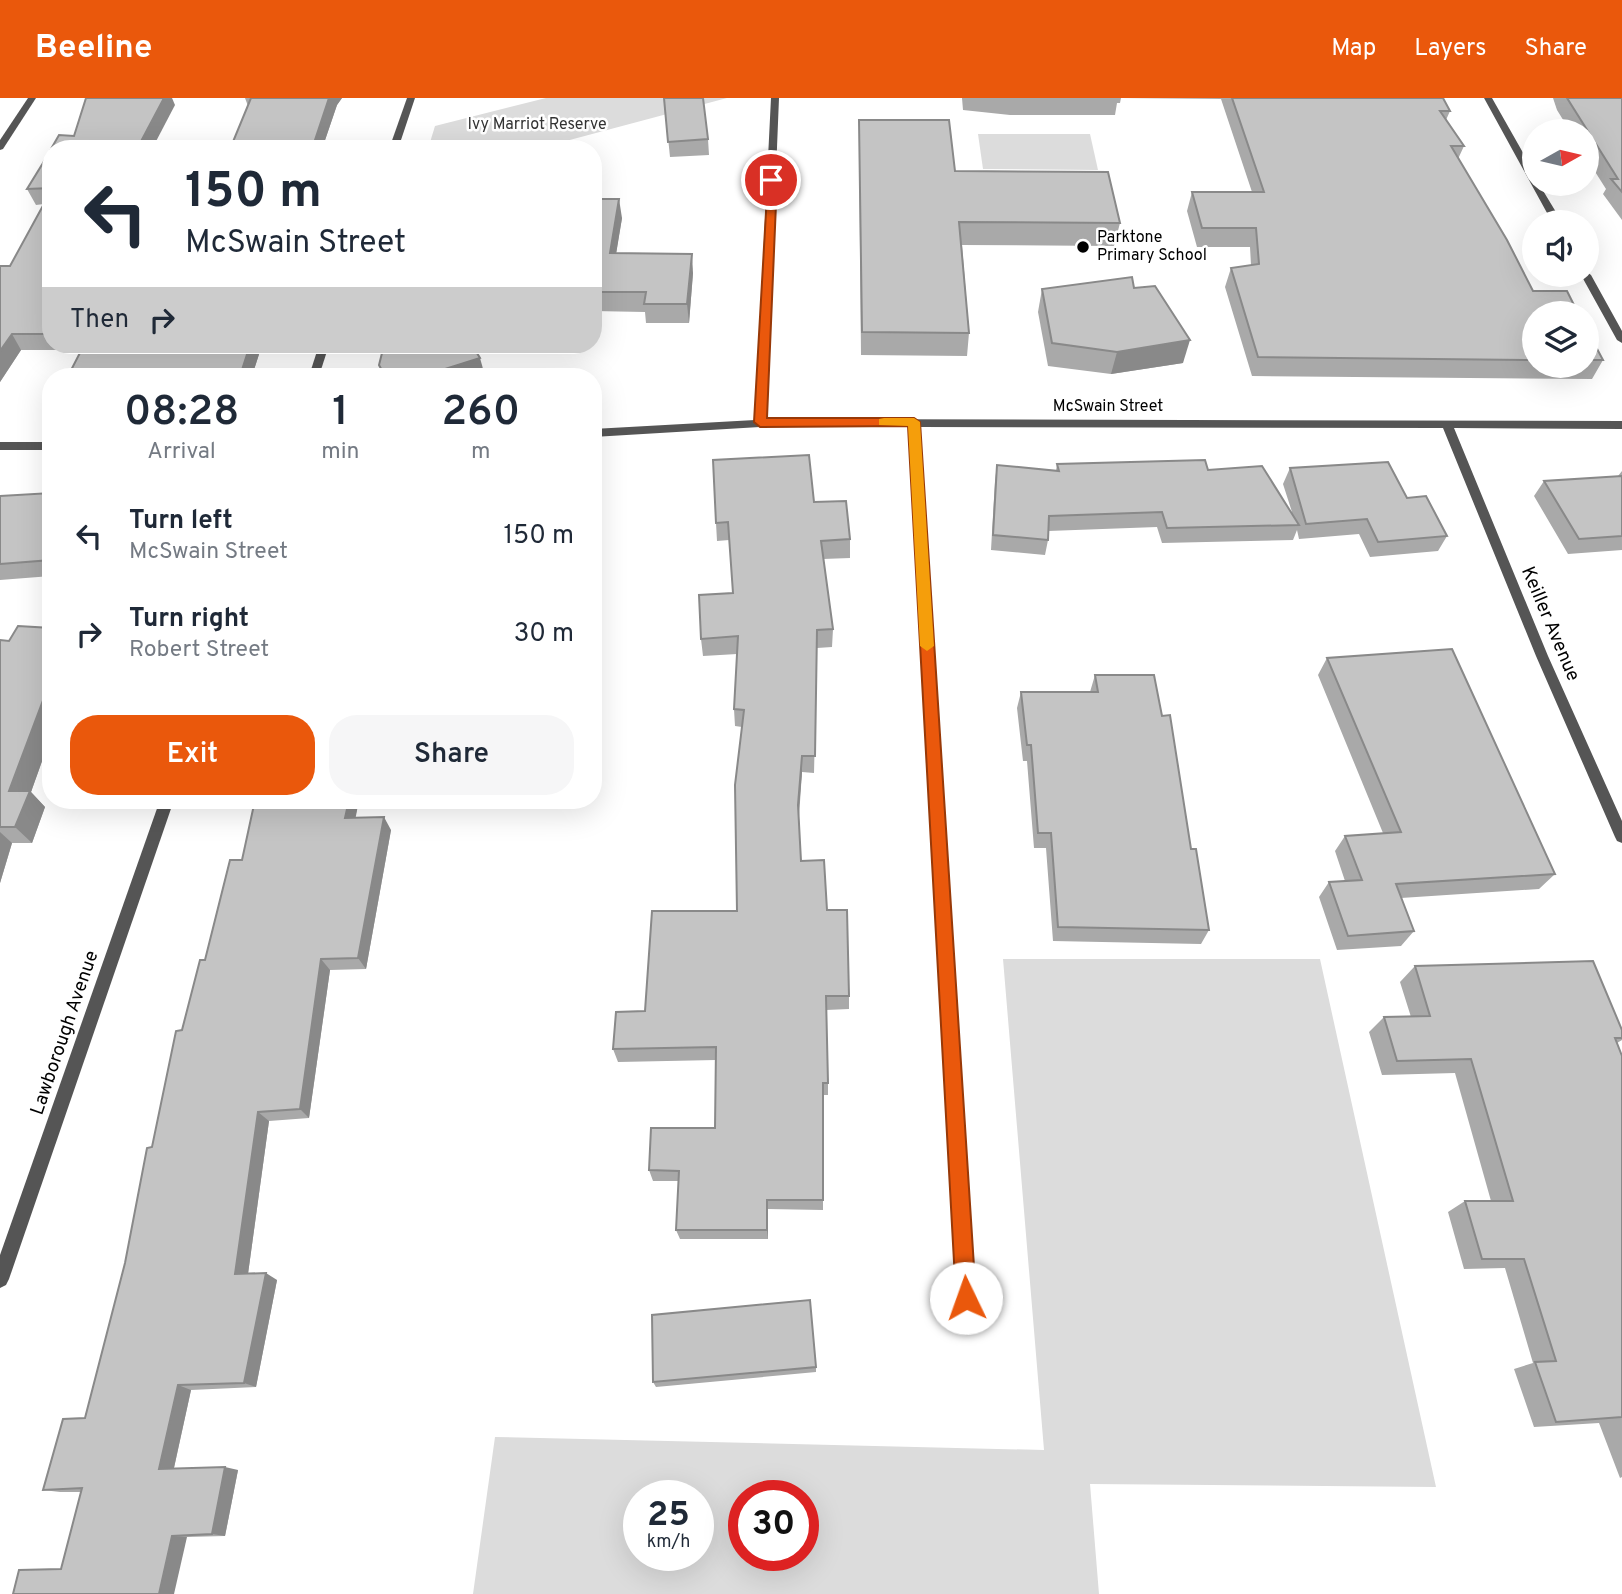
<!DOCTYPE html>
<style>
:root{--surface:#fff;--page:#f6f6f7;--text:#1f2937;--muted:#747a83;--accent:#ea580c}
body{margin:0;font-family:Overpass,sans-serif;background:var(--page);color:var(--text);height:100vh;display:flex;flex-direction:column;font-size:26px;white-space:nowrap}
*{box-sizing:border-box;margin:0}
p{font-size:23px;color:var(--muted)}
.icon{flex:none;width:38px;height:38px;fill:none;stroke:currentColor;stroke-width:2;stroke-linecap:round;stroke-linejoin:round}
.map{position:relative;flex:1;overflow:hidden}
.drawer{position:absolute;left:42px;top:270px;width:560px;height:441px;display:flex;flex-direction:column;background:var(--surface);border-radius:28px;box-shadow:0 7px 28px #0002}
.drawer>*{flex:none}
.guide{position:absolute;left:42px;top:42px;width:560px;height:214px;border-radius:28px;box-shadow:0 7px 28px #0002;background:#fff;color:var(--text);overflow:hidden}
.needle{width:46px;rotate:82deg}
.tools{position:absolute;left:1522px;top:21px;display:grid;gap:14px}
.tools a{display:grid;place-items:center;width:77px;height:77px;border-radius:50%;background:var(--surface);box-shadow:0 7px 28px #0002;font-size:35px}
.speed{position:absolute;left:623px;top:1382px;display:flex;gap:14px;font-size:35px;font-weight:700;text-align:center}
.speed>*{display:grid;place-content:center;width:91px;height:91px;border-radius:50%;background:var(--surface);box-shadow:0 7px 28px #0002;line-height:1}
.speed small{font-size:18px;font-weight:400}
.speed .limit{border:10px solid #d22;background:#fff;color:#111}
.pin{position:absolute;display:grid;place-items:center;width:60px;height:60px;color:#fff;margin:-30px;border:4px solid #fff;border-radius:50%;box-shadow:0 2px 7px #0007}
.me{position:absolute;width:77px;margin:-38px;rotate:357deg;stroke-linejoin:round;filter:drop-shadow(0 0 5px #0008)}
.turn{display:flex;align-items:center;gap:24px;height:147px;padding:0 28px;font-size:32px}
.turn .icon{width:91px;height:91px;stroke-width:2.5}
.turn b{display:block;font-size:49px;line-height:60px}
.then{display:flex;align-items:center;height:66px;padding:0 28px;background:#0003;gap:14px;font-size:26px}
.eta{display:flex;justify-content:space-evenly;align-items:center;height:119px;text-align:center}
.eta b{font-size:42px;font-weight:600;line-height:49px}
.primary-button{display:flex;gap:14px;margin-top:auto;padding:14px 28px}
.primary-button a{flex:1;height:80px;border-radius:28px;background:var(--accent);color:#fff;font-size:28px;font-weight:600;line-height:80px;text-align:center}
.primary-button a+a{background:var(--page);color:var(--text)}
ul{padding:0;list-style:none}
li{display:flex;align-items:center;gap:21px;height:98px;padding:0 28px}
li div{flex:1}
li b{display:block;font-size:26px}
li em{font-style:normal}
header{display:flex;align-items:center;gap:42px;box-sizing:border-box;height:98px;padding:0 35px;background:var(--accent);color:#fff}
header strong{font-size:33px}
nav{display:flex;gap:38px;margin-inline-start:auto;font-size:24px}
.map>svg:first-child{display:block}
</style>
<header>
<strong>Beeline</strong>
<nav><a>Map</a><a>Layers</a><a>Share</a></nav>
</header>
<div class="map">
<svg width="1622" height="1496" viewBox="0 0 1622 1496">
<rect width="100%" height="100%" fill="#fff"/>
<g fill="#dcdcdc" fill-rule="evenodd">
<polygon points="546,0 727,0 536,51 428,51 435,28"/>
<polygon points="978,36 1090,36 1098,72 983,71"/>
<path d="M1003,861h317l116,528 -346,-3 9,110h-626l22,-157 549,13zM639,1398h59v60h-59zM744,1398h59v60h-59z"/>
</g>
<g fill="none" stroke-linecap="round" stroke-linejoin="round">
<g fill="#555" fill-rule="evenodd">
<polygon points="28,0 36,0 3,51 0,52 0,42"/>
<polygon points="407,0 415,0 398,51 389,51"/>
<polygon points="771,0 779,0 766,321 1622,323 1622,331 1454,330 1548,558 1622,723 1622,745 1617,743 1615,739 1536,558 1443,330 920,329 977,1228 974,1234 968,1237 962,1234 959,1228 909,329 760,329 593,339 593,331 755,322"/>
<polygon points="1484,0 1492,0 1535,76 1535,86 1539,86 1562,124 1552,124"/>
<polygon points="1587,174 1591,177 1622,233 1622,245 1617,242 1581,177 1587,177"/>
<polygon points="319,247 329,247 319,278 309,278"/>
<rect x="0" y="344" width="51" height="8"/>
<polygon points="160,702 174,702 9,1181 6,1187 0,1190 0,1157"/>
</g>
</g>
<g fill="#a9a9a9">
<polygon points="245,0 342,0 337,7 322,51 230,51 248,8"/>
<polygon points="664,0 708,41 709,57 670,59"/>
<polygon points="962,0 1443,0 1450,13 1446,22 1464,48 1458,61 1535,215 1535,268 1587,268 1587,232 1603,262 1592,281 1252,278 1225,189 1231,170 1251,167 1250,149 1197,149 1187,113 1192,94 1252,94 1221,1 1121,0 1120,5 1117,5 1115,17 1010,17 963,12"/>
<polygon points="1553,0 1622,0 1622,122 1603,96 1606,91 1587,61 1587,33 1570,33 1557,12"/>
<polygon points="859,22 955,73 1120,125 1114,148 962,147 969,235 967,258 861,257 859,45"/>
<polygon points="51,52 51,247 262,247 252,278 81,252 21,252 0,284 10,168 44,106 36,107 27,91"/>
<polygon points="593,101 622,120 616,155 693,175 689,225 646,225 645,214 593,213"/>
<polygon points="1134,190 1183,265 1111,276 1048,268 1038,214 1042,191"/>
<polygon points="1057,366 1208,372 1292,414 1283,386 1290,370 1407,400 1447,438 1438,453 1370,459 1359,436 1299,441 1297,432 1293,442 1162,445 1157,429 1048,433 1048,442 1045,457 991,452 995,383 997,367 1056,373"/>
<polygon points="1622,373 1622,452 1568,456 1534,398 1544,383 1618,378"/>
<polygon points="593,384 595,384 598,399 597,442 593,442"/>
<polygon points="51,395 51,478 0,482 0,398"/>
<polygon points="814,404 850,441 850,460 823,461 833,531 832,549 817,550 814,675 802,674 799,719 801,763 827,812 849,898 849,911 826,912 828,985 828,997 823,997 823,1112 768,1111 768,1141 680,1141 676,1132 679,1083 653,1083 649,1072 715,1030 716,962 618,964 613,951 645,913 737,813 742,629 735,628 734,611 737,556 703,558 701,541 733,495 729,442 717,443 716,425"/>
<polygon points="51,530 51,638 31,694 45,709 32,745 12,745 0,785 0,542 9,543"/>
<polygon points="1327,560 1555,776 1539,791 1401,800 1414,833 1401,848 1337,852 1319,799 1329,784 1345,783 1335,753 1345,738 1383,735 1318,577"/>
<polygon points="1095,577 1162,618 1209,832 1201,846 1053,843 1046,750 1034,750 1027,663 1023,663 1017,610 1021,594 1090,594"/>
<polygon points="255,702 359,702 355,720 391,732 366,871 330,872 309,1020 269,1023 248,1176 277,1182 256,1289 191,1292 174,1370 238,1372 225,1438 187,1439 61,1471 81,1394 60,1394 43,1392 85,1320 125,1165 152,1049 182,932 205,862 242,762"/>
<polygon points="1415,868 1622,932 1622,942 1617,945 1622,958 1622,1379 1620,1380 1599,1325 1534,1329 1514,1271 1533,1265 1505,1170 1464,1171 1448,1114 1465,1103 1491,1103 1455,975 1382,977 1369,934 1384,919 1411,919 1400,884"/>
<polygon points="816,1269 816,1274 656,1289 653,1284"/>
</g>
<g fill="#898989">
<polygon points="164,0 172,0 175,7 152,51 137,51"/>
<polygon points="329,0 342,0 337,7 322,51 312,51"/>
<polygon points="619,101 622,120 613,175 610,155"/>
<polygon points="692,156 693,175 689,225 687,206"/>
<polygon points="12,236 21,252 0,284 0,253"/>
<polygon points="1190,242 1183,265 1111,276 1117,254"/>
<polygon points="250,247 262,247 252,278 240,278"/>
<polygon points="480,260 485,278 423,278"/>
<polygon points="595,384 598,399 597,442 594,426"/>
<polygon points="45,597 51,604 51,638 31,694 45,709 32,745 15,729 9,693"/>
<polygon points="802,658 802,674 798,723 798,707"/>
<polygon points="349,702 359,702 353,733 345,720"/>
<polygon points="384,719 391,732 366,871 358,860"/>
<polygon points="0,734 12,745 0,785"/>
<polygon points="321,861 330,872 309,1020 300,1011"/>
<polygon points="258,1014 269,1023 247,1183 235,1176"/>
<polygon points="767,1102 768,1111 768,1141 767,1132"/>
<polygon points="266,1175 277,1182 256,1289 244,1285"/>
<polygon points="178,1287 191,1292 173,1374 159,1371"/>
<polygon points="225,1369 238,1372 225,1438 212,1436"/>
<polygon points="172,1438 187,1439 174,1496 159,1496"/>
</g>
<g fill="#c4c4c4" stroke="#898989" stroke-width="2">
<polygon points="86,0 164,0 137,51 51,51 59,37 74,38"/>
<polygon points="251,0 329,0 312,51 230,51"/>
<polygon points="664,0 703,0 708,41 668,44"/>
<polygon points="1232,0 1443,0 1450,13 1440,13 1464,48 1451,48 1507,142 1533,193 1567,193 1578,215 1535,215 1535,262 1258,259 1231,170 1259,166 1256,130 1202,130 1192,94 1264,94"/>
<polygon points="1567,0 1622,0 1622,94 1611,81 1618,81"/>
<polygon points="859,22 949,22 955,73 1108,74 1120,125 959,124 969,235 862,234"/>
<polygon points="51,52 51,90 27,91"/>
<polygon points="51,93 51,236 12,236 0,253 0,168 10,168"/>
<polygon points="593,101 619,101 610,155 692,156 687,206 644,206 646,194 593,194"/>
<polygon points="1132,179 1134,190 1155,188 1190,242 1117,254 1052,245 1042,191"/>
<polygon points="1587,232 1603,262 1587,262"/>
<polygon points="84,247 250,247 240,278 68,278"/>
<polygon points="384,247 472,247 480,260 423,278 385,278 379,267"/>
<polygon points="809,357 814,404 846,403 850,441 821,443 833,531 817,532 815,658 802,658 798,707 801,763 824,762 827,812 847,812 849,898 826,898 828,985 823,985 823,1102 767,1102 767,1132 676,1132 679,1073 649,1072 651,1030 715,1030 716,949 613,951 616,914 645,913 652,813 737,813 735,687 744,612 734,611 738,538 701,541 699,497 733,495 728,424 716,425 713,362"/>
<polygon points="1205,362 1208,372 1262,368 1299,427 1167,430 1162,414 1049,418 1048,442 993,437 997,367 1059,373 1057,366"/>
<polygon points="1388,364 1407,400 1426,398 1447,438 1378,444 1367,421 1306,426 1290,370"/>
<polygon points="1622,378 1622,438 1579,441 1544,383"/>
<polygon points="593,384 595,384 593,427"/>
<polygon points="51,395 51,462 0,466 0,398"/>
<polygon points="18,528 51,530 51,598 45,597 9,693 30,693 15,729 0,729 0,542 9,543"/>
<polygon points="1452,551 1555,776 1396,786 1414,833 1348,838 1329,784 1362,782 1345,738 1401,734 1327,560"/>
<polygon points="1095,577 1154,577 1162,618 1170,617 1191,751 1196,751 1209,832 1058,829 1051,735 1038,735 1031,647 1027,647 1021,594 1098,594"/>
<polygon points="255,702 349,702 345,720 384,719 358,860 321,861 300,1011 258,1014 235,1176 266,1175 244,1285 178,1287 159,1371 225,1369 212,1436 172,1438 159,1496 13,1496 19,1472 61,1471 82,1390 43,1392 63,1321 85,1320 125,1165 147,1050 152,1049 176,933 182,932 200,862 205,862 230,762 242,762"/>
<polygon points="1593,863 1622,932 1622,940 1615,940 1622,958 1622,1319 1556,1324 1535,1264 1556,1263 1524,1161 1482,1161 1465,1103 1513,1103 1471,961 1397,963 1384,919 1430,918 1415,868"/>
<polygon points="810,1202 816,1269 653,1284 652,1217"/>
</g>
<polygon fill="#ea580c" stroke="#983908" stroke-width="2" points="768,79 777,82 767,320 914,320 920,324 976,1200 973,1207 966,1210 959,1207 956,1200 908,328 760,329 754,324"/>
<polygon fill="#f59e0b" points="884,320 914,320 920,324 934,548 927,553 920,548 908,328 879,327 879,321"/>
<circle fill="#000" stroke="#fff" stroke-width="2.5" cx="1083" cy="149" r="7"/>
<g text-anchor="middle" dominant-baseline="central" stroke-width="5" stroke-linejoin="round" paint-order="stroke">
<g font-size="16" fill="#333" stroke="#fff">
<text x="537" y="27">Ivy Marriot Reserve</text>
</g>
<g font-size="16" fill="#000" stroke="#fff" text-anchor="start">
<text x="1097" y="140">Parktone<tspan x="1097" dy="18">Primary School</tspan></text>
</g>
<g font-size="16" fill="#000" stroke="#fff">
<text x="1108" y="309">McSwain Street</text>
</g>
<g font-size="19" fill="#000" stroke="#fff">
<text transform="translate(1550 526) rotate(67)">Keiller Avenue</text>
<text transform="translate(65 935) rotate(-71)">Lawborough Avenue</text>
</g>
</g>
</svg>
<div class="tools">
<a><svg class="needle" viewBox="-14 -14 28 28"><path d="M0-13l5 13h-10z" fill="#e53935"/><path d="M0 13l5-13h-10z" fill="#747a83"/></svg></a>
<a><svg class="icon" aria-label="sound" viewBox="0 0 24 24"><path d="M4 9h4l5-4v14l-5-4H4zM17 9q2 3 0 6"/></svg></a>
<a><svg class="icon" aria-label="layers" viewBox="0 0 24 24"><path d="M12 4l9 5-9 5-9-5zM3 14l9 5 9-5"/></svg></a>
</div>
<div class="speed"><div>25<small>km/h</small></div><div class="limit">30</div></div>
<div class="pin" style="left:771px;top:82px;background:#d93025"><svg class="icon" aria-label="arrive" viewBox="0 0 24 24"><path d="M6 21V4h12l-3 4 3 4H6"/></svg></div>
<svg class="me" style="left:966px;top:1200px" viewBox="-20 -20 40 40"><circle r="19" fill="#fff"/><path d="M0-13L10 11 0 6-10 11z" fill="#ea580c"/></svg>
<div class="guide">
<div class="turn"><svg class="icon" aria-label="left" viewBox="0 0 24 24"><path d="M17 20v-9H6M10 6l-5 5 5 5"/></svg><div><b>150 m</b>McSwain Street</div></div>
<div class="then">Then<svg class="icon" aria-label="right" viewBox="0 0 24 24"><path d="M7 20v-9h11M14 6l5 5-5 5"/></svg></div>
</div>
<section class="drawer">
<div class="eta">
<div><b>08:28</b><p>Arrival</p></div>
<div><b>1</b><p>min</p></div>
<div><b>260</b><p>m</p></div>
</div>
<ul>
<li><svg class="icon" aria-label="left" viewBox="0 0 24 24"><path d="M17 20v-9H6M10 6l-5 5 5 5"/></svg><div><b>Turn left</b><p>McSwain Street</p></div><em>150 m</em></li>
<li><svg class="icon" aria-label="right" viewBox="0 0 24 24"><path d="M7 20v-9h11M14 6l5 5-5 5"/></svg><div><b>Turn right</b><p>Robert Street</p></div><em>30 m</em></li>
</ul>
<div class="primary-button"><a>Exit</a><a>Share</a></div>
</section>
</div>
